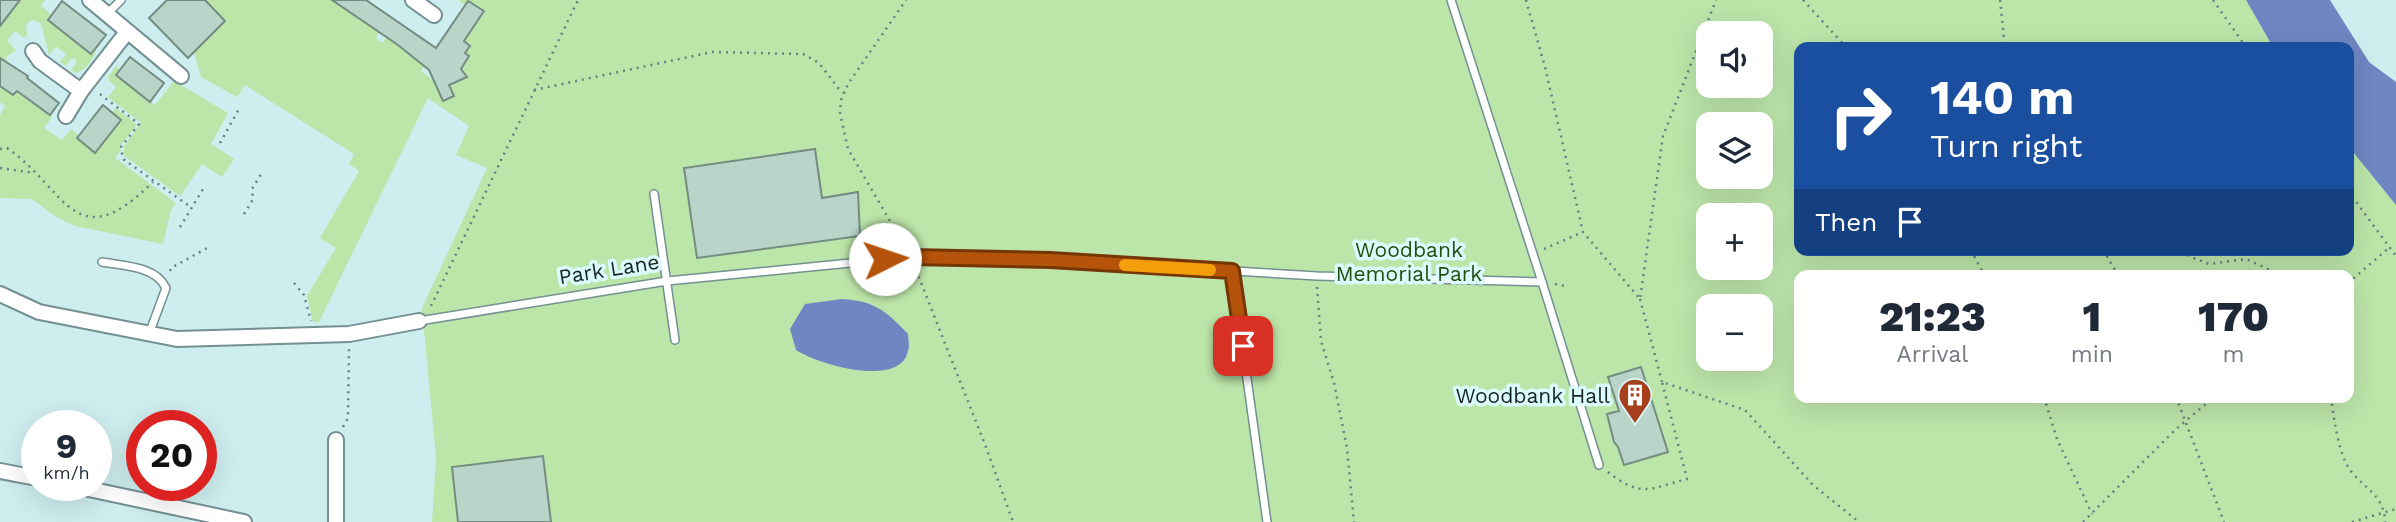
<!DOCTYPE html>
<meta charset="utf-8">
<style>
:root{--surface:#fff;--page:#f2f2f3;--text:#1f2937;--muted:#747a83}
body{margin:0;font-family:"Work Sans",sans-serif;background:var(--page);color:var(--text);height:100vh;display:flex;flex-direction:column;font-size:26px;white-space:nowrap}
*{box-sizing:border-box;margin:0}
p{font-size:23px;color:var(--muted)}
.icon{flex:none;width:38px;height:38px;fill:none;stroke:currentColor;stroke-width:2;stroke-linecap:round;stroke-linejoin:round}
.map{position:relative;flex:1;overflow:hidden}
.sheet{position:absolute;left:1794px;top:270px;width:560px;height:133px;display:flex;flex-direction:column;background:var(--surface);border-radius:14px;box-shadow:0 7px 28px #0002}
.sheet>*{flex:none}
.top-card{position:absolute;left:1794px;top:42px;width:560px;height:214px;border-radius:14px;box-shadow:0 7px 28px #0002;background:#1a4fa0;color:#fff;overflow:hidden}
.fabs{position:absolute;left:1696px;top:21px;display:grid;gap:14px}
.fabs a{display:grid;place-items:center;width:77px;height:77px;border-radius:14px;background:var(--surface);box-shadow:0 7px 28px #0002;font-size:35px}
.speed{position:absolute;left:21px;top:410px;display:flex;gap:14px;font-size:35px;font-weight:700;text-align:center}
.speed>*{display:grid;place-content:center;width:91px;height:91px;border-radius:50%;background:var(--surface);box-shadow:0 7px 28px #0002;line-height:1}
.speed small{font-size:18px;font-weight:400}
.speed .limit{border:10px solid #d22;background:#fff;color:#111}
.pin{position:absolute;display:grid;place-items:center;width:60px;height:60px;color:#fff;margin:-30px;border-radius:14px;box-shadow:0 4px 10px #0006}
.me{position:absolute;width:77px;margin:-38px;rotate:86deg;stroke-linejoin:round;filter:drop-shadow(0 0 5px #0008)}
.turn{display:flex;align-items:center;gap:24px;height:147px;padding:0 21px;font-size:32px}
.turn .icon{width:91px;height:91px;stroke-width:2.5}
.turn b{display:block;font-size:49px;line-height:60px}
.then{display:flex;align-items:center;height:66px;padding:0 21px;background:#0003;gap:14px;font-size:26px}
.eta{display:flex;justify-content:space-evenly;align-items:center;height:119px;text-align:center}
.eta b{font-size:42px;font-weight:800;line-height:49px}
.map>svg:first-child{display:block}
</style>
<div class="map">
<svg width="2396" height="522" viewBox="0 0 2396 522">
<rect width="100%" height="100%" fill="#ceedef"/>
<g fill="#bce5a9" fill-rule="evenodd">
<path d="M20,0h25l-4,6 11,9 -4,6 43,32 5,-6c0,11 -11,24 -20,26l-5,-3 5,-7v-4h-5l-5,7 -6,-4 6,-8 -10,-8 -7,9 -8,-32 -9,-3 -6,5 1,10 -3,3 -9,-7 -8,10 9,9 -11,8 3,3 -8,10v-45z"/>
<path d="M205,0h128l47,32 -4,6 6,5 5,-6 31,22 -1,2 7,5 -3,5 13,10 9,20 11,-5 -5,-11 8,-21 5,2 7,-9 -4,-4 -2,-12 21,-30 -6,-4 -18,-4v-3h1786l27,47h-474v203h549l1,-103 47,58v317h-1964l4,-65 -14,-149 65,-140 -31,-13 13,-29 -41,-28 -109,224h-6l-6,-26 29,-48 -16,-10 39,-67 -10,-7 5,-10 -109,-69 -8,12 -36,-20 -7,-25 31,-31zM1708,33h52v53h-52zM1708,124h52v53h-52zM1708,215h52v53h-52zM1799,275h549v122h-549zM1708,306h52v53h-52z"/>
<polygon points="116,66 120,70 116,76 155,105 174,81 228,113 211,144 234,159 222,177 202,164 180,196 124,156 124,146 141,123 108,97 116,87 109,81 108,77"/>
<polygon points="0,86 13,95 17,90 52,117 44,128 62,140 71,129 79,136 77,138 95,153 121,120 112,112 116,108 137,125 119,147 121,150 115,158 176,203 171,210 163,244 75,226 56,217 32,199 0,198 0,115 5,106 0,102"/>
</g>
<g fill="#6e87c2">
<polygon points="2246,0 2330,0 2369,62 2396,82 2396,205 2349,147 2348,47 2273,47"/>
<path d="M842,299c33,2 44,12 66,35 0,5 2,12 0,17 -8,38 -91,13 -112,-1l-6,-21 15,-25z"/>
</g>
<g fill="#b9d4c9" stroke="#738d82" stroke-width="2">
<polygon points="0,0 20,0 0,26"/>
<polygon points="167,0 205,0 225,21 188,58 149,18"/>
<polygon points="332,0 366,0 436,48 468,1 484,11 464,41 470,46 465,53 469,56 461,69 467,77 449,85 454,96 443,101 429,70 398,45"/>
<polygon points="62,1 106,35 91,54 48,20"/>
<polygon points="130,57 164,83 150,102 116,75"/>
<polygon points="0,58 28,76 27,78 59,103 50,115 17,91 13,95 0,86"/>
<polygon points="103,105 121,120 95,153 77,138"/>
<polygon points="815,149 822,198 858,192 860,236 697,258 684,168"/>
<polygon points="1641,367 1668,452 1624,465 1618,447 1614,442 1607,414 1619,411 1608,377"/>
<polygon points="543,456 551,522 458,522 452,467"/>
</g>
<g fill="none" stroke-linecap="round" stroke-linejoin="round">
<defs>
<g id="lane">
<polyline points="107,14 121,0"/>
<polyline points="654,194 675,340"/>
<path d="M102,262c22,4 54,4 64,26l-17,46"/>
<polyline points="1232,271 1267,522"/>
<polyline points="1542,282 1599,465"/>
<polyline points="419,321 667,281 911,257 1050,260 1317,276 1542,282 1451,0"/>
</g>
<g id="street">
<polyline points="90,0 181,76"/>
<polyline points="413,0 434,15"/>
<polyline points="33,51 40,61 81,91"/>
<polyline points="66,116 81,91 127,32"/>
<polyline points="0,294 39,312 177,339 349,334 419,321"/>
<polyline points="0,471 37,478"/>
<polyline points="70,485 244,522"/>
<polyline points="336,522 336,440"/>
</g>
</defs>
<use href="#lane" stroke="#739092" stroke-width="10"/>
<use href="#street" stroke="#739092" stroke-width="18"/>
<g stroke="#6a7f80" stroke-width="2.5" stroke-dasharray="2 5" stroke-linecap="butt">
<polyline points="1526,0 1545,67 1583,232 1640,299 1663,136 1716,0"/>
<polyline points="1803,0 1846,47"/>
<polyline points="2000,0 2005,47"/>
<polyline points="2213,0 2246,47"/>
<polyline points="534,90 712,52 803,54 819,63 842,93"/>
<polyline points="100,94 139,124 121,147 123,159 192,208"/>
<polyline points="220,143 239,109"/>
<path d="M0,149l7,-1c60,41 67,112 146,34"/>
<polyline points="0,168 34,173"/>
<polyline points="2348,191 2396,256"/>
<polyline points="244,214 253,199 252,189 263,171"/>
<polyline points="180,227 203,189"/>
<polyline points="904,245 848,149 840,113 841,100 848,84 906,0"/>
<polyline points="1544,249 1583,232"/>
<polyline points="1971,250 1984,275"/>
<polyline points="2103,250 2118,275"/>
<polyline points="2174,250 2209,264 2246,259 2281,275"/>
<polyline points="916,270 986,447 1013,522"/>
<polyline points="170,271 171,268 209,247"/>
<polyline points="294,283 304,295 311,321"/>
<polyline points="2348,283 2390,247"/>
<polyline points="1555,284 1566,286"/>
<polyline points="1317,287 1321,341 1334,383 1347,448 1354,522"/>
<polyline points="1640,299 1662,382"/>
<polyline points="431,306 578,0"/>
<polyline points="2044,397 2057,439 2092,514"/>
<polyline points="2176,397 2224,522"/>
<path d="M2331,397c3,21 6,47 15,66 10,22 39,29 39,59"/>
<polyline points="343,427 348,418 349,348"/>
<path d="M1608,472c33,26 41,17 79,7l-25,-97 83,28 68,75 46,37"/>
<polyline points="2083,522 2175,430 2214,397"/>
<polyline points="2352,522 2396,509"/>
</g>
<use href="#lane" stroke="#fff" stroke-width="7"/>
<use href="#street" stroke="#fff" stroke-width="14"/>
</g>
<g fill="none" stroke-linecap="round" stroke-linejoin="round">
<defs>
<polyline id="route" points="885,259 911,257 1050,260 1232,271 1243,346"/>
</defs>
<use href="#route" stroke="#753606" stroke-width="18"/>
<use href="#route" stroke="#b45309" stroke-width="12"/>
<polyline stroke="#f59e0b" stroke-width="12" points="1125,265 1210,270"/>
</g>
<defs>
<symbol id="building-pin" viewBox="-11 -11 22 30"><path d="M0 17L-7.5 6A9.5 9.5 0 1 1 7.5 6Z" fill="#a63f1c" stroke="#dbfafc"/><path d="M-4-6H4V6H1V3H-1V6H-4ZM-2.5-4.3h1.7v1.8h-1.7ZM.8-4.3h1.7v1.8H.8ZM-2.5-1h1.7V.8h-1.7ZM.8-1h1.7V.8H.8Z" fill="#fff"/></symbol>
</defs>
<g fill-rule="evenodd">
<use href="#building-pin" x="1616" y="376" width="38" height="52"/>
</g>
<g text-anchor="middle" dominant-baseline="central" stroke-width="7" stroke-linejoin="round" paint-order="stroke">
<g font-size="21" fill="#274d0e" stroke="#dbfafc">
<text x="1409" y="249">Woodbank<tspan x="1409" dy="24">Memorial Park</tspan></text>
</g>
<g font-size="21" fill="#182424" stroke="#dbfafc">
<text transform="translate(609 269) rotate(-9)">Park Lane</text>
</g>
<g font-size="21" fill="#182424" stroke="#dbfafc" text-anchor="end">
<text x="1610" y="395">Woodbank Hall</text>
</g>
</g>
</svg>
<div class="fabs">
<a><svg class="icon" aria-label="sound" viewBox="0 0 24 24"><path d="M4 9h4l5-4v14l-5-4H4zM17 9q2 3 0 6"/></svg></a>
<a><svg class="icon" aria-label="layers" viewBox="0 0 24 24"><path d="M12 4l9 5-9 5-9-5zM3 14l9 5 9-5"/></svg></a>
<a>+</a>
<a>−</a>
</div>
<div class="speed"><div>9<small>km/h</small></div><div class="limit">20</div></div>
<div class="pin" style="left:1243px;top:346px;background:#d93025"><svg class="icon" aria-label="arrive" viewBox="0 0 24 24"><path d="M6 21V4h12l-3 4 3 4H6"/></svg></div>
<svg class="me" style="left:885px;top:259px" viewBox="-20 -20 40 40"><circle r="19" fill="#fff"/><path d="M0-13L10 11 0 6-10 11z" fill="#b45309"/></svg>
<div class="top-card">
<div class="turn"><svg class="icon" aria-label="right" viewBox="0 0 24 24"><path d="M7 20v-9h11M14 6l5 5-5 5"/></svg><div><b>140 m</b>Turn right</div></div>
<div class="then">Then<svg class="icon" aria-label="arrive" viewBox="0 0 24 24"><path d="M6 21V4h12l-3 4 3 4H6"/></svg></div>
</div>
<section class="sheet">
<div class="eta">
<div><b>21:23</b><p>Arrival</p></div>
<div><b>1</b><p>min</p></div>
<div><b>170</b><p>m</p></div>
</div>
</section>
</div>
